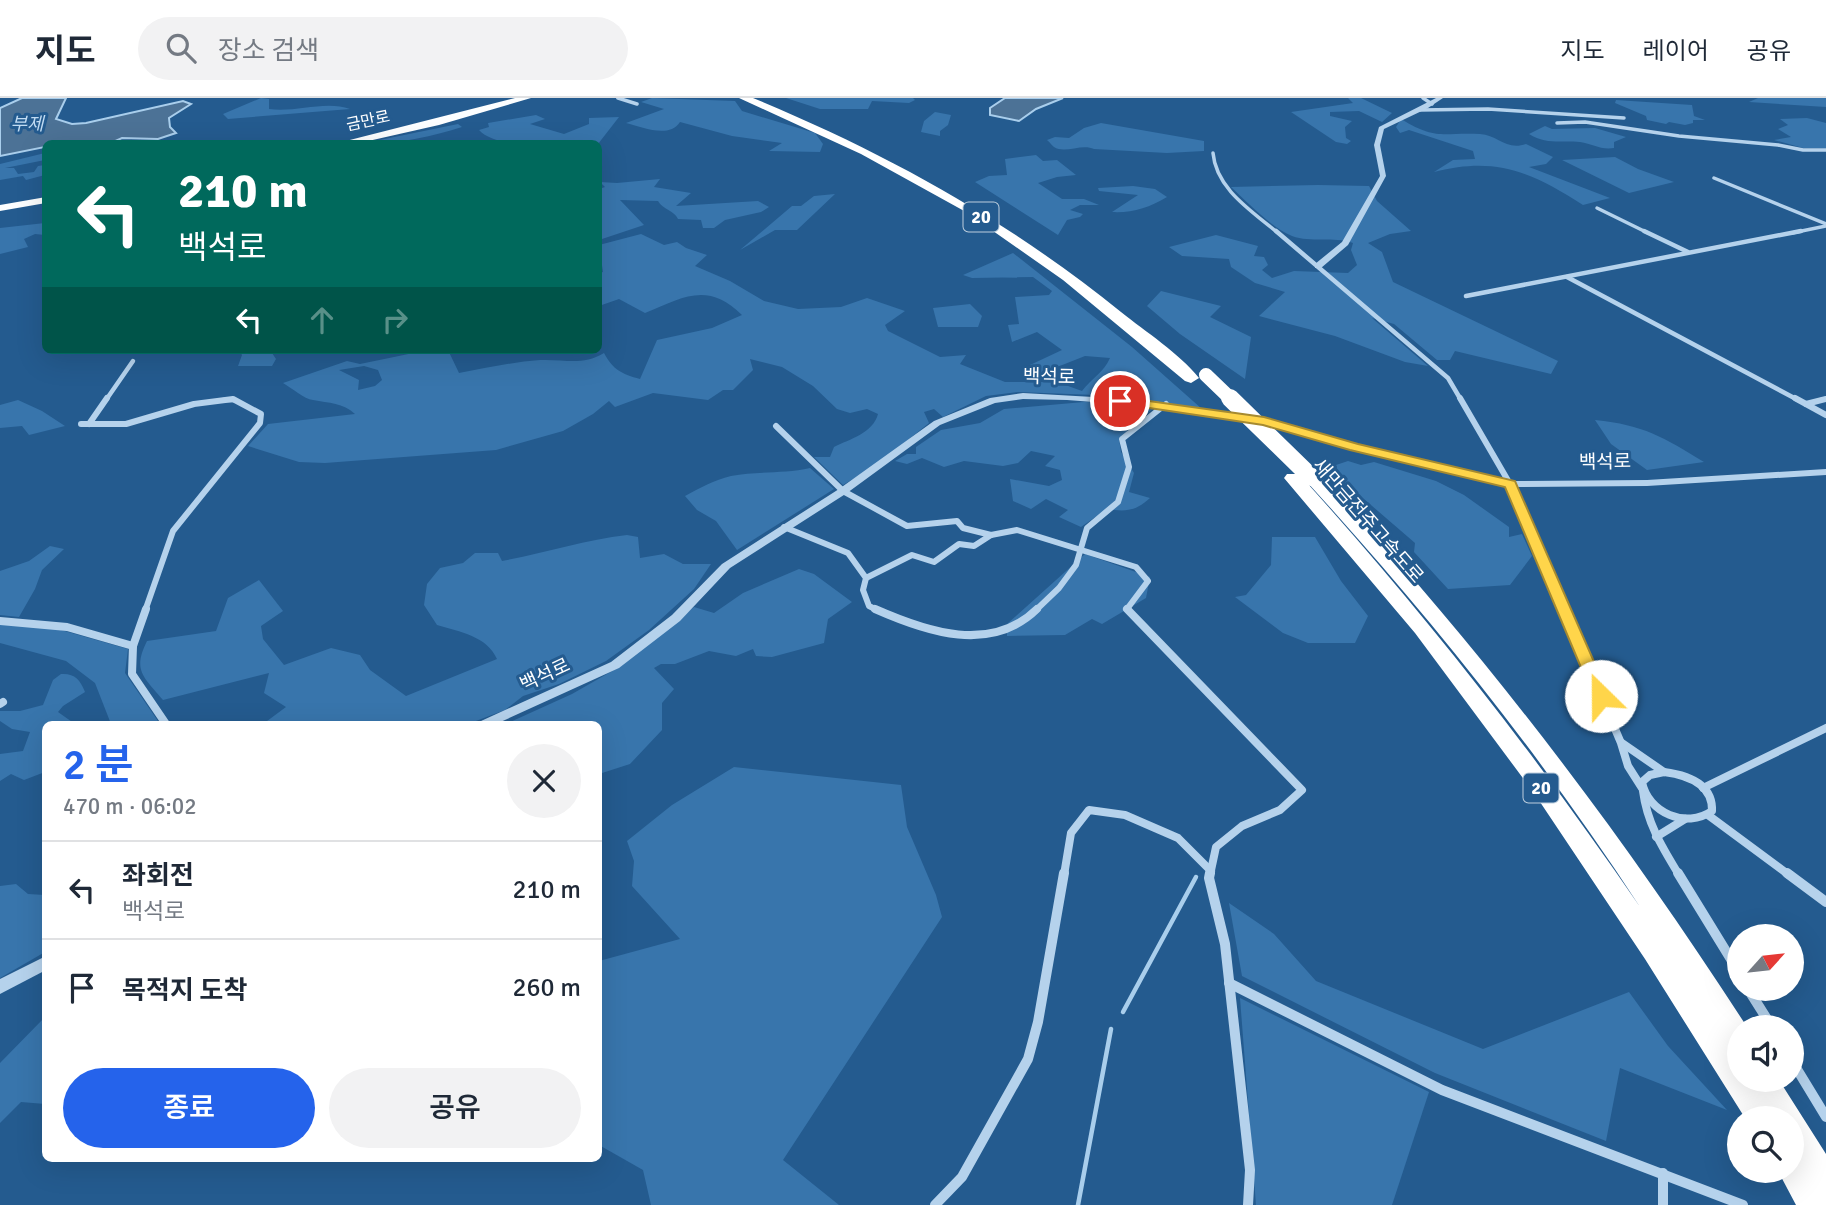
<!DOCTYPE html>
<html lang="ko">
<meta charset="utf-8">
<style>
:root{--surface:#fff;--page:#f2f2f3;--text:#1f2937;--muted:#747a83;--line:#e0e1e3;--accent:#2563eb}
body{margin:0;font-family:Signika,"Noto Sans KR",sans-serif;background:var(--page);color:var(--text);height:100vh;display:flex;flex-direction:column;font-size:26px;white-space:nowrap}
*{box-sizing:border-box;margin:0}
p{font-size:23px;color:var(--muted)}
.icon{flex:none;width:38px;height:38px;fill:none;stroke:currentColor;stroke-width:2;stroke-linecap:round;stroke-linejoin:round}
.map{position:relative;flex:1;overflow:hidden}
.panel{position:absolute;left:42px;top:623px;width:560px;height:441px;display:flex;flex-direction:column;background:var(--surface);border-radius:10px;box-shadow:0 7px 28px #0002}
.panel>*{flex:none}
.top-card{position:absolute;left:42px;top:42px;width:560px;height:214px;border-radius:10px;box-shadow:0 7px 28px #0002;background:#00695c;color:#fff;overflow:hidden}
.needle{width:46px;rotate:63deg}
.fabs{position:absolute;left:1727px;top:826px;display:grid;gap:14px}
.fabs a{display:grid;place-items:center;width:77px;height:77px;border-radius:50%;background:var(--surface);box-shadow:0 7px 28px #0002;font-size:35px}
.pin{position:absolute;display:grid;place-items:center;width:60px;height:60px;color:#fff;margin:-30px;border:4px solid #fff;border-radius:50%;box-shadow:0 2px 7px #0007}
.me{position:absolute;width:77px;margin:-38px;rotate:337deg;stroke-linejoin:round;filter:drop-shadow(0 0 5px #0008)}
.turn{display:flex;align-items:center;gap:24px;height:147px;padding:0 21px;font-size:32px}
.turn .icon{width:91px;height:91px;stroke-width:2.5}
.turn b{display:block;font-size:49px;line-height:60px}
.lanes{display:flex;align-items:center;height:66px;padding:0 21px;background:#0003;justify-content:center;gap:35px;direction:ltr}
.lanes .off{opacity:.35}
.round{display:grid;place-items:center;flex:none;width:74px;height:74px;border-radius:37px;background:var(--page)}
.summary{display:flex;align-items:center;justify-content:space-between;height:119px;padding:0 21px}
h1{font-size:42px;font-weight:600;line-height:52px;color:var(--accent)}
.action{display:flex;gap:14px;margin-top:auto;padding:14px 21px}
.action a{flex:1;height:80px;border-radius:42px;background:var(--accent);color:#fff;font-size:28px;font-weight:600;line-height:80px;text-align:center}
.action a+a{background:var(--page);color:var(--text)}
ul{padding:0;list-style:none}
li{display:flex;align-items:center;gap:21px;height:98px;padding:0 21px;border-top:2px solid var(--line)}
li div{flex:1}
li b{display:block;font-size:26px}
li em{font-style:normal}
header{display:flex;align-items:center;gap:42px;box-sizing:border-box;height:98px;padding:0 35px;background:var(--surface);border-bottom:2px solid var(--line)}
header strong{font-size:33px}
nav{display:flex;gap:38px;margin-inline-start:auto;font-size:24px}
.search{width:490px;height:63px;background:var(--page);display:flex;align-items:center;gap:18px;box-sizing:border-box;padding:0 24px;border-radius:38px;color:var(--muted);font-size:26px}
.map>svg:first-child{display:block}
</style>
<header>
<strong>지도</strong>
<div class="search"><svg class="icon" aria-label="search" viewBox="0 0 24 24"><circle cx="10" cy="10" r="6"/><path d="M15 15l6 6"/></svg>장소 검색</div>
<nav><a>지도</a><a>레이어</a><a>공유</a></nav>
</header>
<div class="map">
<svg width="1826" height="1107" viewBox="0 0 1826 1107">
<rect width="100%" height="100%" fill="#245b8f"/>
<g fill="#3875ac" fill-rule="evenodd">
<path d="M261,0l8,1v10c26,4 56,-9 81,0l-122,10 -5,-5z"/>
<path d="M652,0l83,3 7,10 73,22 8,11 -3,8 -51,-1 13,-8 -50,-7 -52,-14c-11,17 -38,5 -54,1l38,-14 -23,-7z"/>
<polygon points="786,0 913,0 915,2 909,5 872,3 868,11 820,11"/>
<polygon points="1348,0 1361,0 1392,15 1382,24 1359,13 1330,14 1330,18 1352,23 1345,29 1346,40 1351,43 1347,46 1336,44 1291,14 1353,5"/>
<polygon points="1758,0 1826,0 1826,9 1749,4"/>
<polygon points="1616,2 1692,7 1694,18 1705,22 1693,22 1693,25 1685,27 1669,24 1666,26 1647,22 1646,18 1615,5"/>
<polygon points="935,14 951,17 948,27 940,33 940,38 921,34 924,23"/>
<path d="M536,17l9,4 -15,5 34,10 25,-10v-6l30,-1 -21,27c-29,-1 -99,8 -119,-14l10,-3 -1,-4z"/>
<polygon points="1807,20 1826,25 1826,50 1803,50 1774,42 1791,39 1778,31 1788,27 1780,21"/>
<path d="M1401,21c36,22 41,13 79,15 18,1 26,17 46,10l27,13 -7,7 -17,3 81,31 -27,7c-51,-33 -87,-49 -149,-33l19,-12 22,-1 -2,-8 -64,-21 -9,3 -4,-6z"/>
<path d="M1101,25l103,18v10l-37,2 -73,-4c-12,-6 -29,5 -40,-2 -3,-2 -4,-5 -7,-7l8,-3 14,1 15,-10z"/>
<path d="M458,26l4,3c-33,10 -62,17 -97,16z"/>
<path d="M1545,28l7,3 43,-1 31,9 -12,5v6c-14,2 -21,-4 -34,-6 -19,-2 -34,3 -51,-8z"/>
<polygon points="45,55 45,62 5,70 14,70 18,76 34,74 38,68 45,67 45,77 26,82 23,78 0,82 0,66"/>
<polygon points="1036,57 1043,63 1057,62 1076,77 1057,79 1038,85 1062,101 1084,101 1099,107 1080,107 1070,112 1083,116 1080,119 1067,122 1058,137 975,84 989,78 1007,77 1005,61"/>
<polygon points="1615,59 1638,71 1674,84 1629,95 1562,62"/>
<path d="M660,81l-6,8 37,6 -15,13 82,-5 11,6 -8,5 -36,8 -11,8h-11l-2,-8 -23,-1c-4,-9 -15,-9 -20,-18l-38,-1 24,25 -45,15v-51l6,-2 -5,-5 17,1z"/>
<path d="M1318,87l51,1 8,15 34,30 -21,3 -22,9 14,9 11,30 165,79 -7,13 -96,-23 -5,9h-13l-43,-36 -22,-6 56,48 -23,-4 -70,-26 -76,-20 26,-24 -30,-9 -24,-16 -2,-8 -47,-3 -13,-9 47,-12 42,11 -4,10 10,1 4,8 -6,5 10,8 22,-7 54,2 9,-8 -6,-15 2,-7c-20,-7 -42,0 -61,-7 -20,-8 -45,-34 -61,-49z"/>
<path d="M1133,88l22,3 12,8c-18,11 -35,16 -55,15l26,-17 -39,-4 -1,-3z"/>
<polygon points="835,96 797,132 775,132 740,152 792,108 801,108 814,98"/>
<polygon points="45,125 45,137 35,136 24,141 28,149 0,156 0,130"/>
<path d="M641,136l23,11 13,-3 9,6 21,7 -12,11 35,15 34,20 34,8 43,-2 26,-9 38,13 -20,14 3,6 52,26 26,-2 -6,9 45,18h52l25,9c9,-12 22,-19 28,-33l-25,-2 -48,19 -7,-10 32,-15 -25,-18 -25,10 -4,-17 11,-1 -4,-27 34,-2 3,-4 -19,-14 -61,1 -9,-3 50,-22 119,94 70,62 -81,-13 -103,-4 -32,4 -43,21 -9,-8 -10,3 5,11 -51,41 -35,21 -29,-28h16l4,-10c16,-8 39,-14 44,-33l-11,-5 -17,4 -13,-4 -24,-23 -31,-19 -32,-8 3,11 -20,20h-10l-15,10 -55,-7 -38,14 -6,-6 -16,13 -30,17 -67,19 -171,13 -26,-1 -51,-16 20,-22 87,-10c-12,-11 -26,-11 -42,-14 -9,-1 -21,-12 -30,-17l64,-22 13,3 68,-14h20l11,23c27,-5 54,-11 81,-13 26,-1 42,6 64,-7 9,17 18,21 36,26l17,-39 55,-12 30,-13c-34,-34 -59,-18 -97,-2l-26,-14 -20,7v-33l4,-1 -4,-27zM364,268l14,4 4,10 -7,6 -17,4 1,-10 -20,-10z"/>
<polygon points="1161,193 1221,208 1210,219 1251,239 1245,281 1180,236 1147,208"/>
<polygon points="970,206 982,218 978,229 938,229 933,210"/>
<polygon points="239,252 274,252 272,255 276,261 272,268 238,268 242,257"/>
<polygon points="18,302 42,313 65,328 29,337 22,328 0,330 0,307"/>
<path d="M1095,303l61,5 -37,33 2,13 13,21 -5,19 21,6c-14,13 -24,14 -43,11l-26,18 -22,-10 9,-7 -22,-11 -15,10 -18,-8 -3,-22 39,7 13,-6 -2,-10 -15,-4 10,-10 -24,-5 -13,12 -15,3 -39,-5 -20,6 -22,-9 -15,6 -12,-3 12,-7h9v-7l25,-17 39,-7 24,-14z"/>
<path d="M1595,322c49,5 68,17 109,42l-57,8 -36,-26z"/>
<polygon points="1348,363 1361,367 1374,364 1436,383 1464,397 1509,429 1509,439 1522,436 1532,458 1510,487 1448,491 1414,454 1415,445 1335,376 1336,367"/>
<path d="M810,370l24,21 -97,61 -21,-29 -19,-11 -12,-14c15,-8 29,-16 46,-20 26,-5 53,-2 79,-8z"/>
<path d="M627,437l11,2 2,21 24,-4 19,10h28l-17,25 -45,41 -43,31 -47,23 -36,12 -18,14 -37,14h-205l23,-17 -22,-14 5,-20 -106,27c-19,-23 -31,-29 -16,-59l69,-10 12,-33 31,-18 24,31 -22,15 2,13 21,26 47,-17 29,7 10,15 36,26 91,-37c-10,-23 -37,-27 -60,-34l-13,-20 3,-21 13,-16 23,-5 12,-10h23l4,8c42,-8 83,-21 125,-26z"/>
<polygon points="1272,439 1315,439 1341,483 1368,518 1355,545 1308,545 1283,535 1235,499 1246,497 1271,467"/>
<polygon points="50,448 64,451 42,472 35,491 19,519 0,517 0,473 29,463"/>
<polygon points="1085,456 1150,479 1146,500 1102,526 1092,521 1065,537 1007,538 1007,526"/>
<polygon points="799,471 814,476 852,504 828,521 824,545 772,559 756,558 753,551 736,558 709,553 675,566 661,566 654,570 674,591 662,605 662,632 630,666 599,676 598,626 506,626 572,596 621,568 694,509 714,515 743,495"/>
<polygon points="0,526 54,530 128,551 125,575 160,626 111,626 95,585 66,563 0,545"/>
<path d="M61,576c13,-1 19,5 24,18l-22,14 -5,6 17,12h-29l-1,48 -21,8 -13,-6 -11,7v-27l23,-3 7,-19 -18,-3 -12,-8v-10h20l23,-6 10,-25z"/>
<polygon points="734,669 901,687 907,729 936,797 942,819 783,1062 839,1107 651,1107 643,1072 599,1047 599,863 680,841 632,788 634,763 627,743 672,707"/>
<polygon points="16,786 28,796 45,797 45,854 0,880 0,788"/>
<polygon points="1229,805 1274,836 1316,883 1483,951 1629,894 1668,948 1727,1012 1620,970 1606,1043 1435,975 1242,878"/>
<polygon points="1240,900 1429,994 1392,1107 1256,1107"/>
<polygon points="45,919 45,1006 21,1004 0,1025 0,965"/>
</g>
<g fill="#4c7296" stroke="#a9ceec" stroke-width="2">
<polygon points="22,0 66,0 56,21 72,26 86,25 183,3 191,6 169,20 170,29 176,35 158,41 122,40 111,45 46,46 45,49 0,58 0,10"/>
<polygon points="1005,0 1063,0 1036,11 1019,23 990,17 990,10"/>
</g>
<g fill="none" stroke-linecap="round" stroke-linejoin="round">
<g stroke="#a9ceec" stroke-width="4.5">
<polyline points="1123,914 1196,779"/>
<polyline points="1078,1107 1111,931"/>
</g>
<g stroke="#b5d2ec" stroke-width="3.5">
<polyline points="618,0 637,6"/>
<polyline points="1423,0 1432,6"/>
<polyline points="1420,12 1488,11 1624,20"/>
<polyline points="1557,25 1585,24 1679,38 1778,47 1803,52 1826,52"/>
<path d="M1213,55c3,36 39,58 65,80"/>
<polyline points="1714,80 1826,126"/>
<polyline points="1597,110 1648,135"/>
<polyline points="1792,135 1826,128"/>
</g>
<g stroke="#b5d2ec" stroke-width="4.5">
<polyline points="1276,133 1448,280 1461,302"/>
<polyline points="1644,133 1688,154"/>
<polyline points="1567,179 1798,302"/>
<polyline points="1466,198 1801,133"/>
<polyline points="106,302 133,263"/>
<polyline points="223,302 235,302"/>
<polyline points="1821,302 1826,301"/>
</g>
<g stroke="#b5d2ec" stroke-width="6">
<polyline points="1460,300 1510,386 1564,513"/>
<polyline points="1795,300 1826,317"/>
<polyline points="1806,306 1826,301"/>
<polyline points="81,326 126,326 194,306 233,301 261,316 260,325 173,433 145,513"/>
<polyline points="89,326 107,300"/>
<polyline points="776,328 843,393 907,428 957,423 963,430 991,437"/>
<polyline points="784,429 848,455 866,480 863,492 869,508 879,513"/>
<polyline points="866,480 912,457 934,464 959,446 974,448 991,437 1017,432 1136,469 1148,483 1127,511 1129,513"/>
<polyline points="1035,513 1059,490 1076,467 1087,430 1118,404 1129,369 1122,341 1166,306"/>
</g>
<g stroke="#b5d2ec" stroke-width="8">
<polyline points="146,511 133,548 132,576 166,626"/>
<path d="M875,511c52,23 116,45 162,0"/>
<polyline points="1127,511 1302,692 1280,712 1242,728 1216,749 1210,777"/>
<polyline points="1564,511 1621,645 1628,668 1642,690"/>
<polyline points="0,523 67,529 133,548"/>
<polyline points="0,606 3,604"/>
<polyline points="1622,645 1664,674"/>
<path d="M1664,674c23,3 49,12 48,39 -26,18 -64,2 -70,-29l8,-7z"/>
<polyline points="1703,690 1826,630"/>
<path d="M1643,693c4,32 19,56 36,84"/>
<polyline points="1708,717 1789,777"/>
<polyline points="1656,739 1685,721"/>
<polyline points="1064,777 1071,735 1089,712 1125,717 1178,740 1211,773"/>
</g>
<g stroke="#b5d2ec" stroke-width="10">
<polyline points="1210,775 1209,780 1225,846 1250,1072 1248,1107"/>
<polyline points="1678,775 1740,876"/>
<polyline points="1787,775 1826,804"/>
<polyline points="1229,885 1442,992 1743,1107"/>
<polyline points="1748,891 1772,929"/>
<polyline points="1792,963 1826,1019"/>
<polyline points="1663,1075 1663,1107"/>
<polyline points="935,1107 962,1079 1028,961 1038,924 1064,775"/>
</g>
<g fill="#b5d2ec" fill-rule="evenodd">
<polygon points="1436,0 1443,0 1428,10 1384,31 1380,47 1386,78 1348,147 1321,170 1315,170 1315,166 1342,144 1380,78 1374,47 1379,29"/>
<polygon points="1023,295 1146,302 1264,320 1357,347 1510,383 1647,382 1826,371 1826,377 1647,388 1510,389 1350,351 1263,326 1204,316 1146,308 1067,302 1023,301 995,305 940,327 847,395 730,470 680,523 619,570 496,626 480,626 481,623 611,564 672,517 722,466 839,391 934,323 990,300"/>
<polygon points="46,858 46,872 0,896 0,881"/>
</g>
<g fill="#fcfeff" fill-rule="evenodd">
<polygon points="515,0 531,0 439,27 355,46 334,46"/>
<polygon points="46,99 46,105 0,113 0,107"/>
</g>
<g fill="#fff" fill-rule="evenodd">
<path d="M739,0h14c135,56 254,122 368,214 25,20 58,41 78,66l-8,5 -6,-2 -122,-101 -97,-68 -105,-58z"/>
<path d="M1312,374l6,1c161,172 302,357 429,554h-7v26l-4,-1 4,6v22h39l47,74v51h-30l-18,-34h14v-53h-47l-100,-159 -111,-166 -119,-160 -131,-155 3,-4h12c124,137 237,281 341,433 -99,-152 -212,-293 -334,-426l-3,-4z"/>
</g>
<polyline stroke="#fff" stroke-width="14" points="1206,277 1232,302"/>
<polyline stroke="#fff" stroke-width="18" points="1230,300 1311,379"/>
</g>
<polygon fill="#ffd54a" stroke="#a68a30" stroke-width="2" points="1120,299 1264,319 1358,346 1515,383 1609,598 1601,604 1593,598 1505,389 1350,352 1263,327 1116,305 1114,303"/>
<g text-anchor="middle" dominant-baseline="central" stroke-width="6" stroke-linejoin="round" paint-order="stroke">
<g font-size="16" fill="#fff" stroke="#245b8f">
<text transform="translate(368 23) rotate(-12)">금만로</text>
</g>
<g font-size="18" font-style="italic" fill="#c1dbf2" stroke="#245b8f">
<text x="27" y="26">부제</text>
</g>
<g fill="#245b8f" stroke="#bdcedd" stroke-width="2">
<rect x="963.5" y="104.5" width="35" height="29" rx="5"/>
<rect x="1523.5" y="675.5" width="35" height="29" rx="5"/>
</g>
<g font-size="18" font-weight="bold" fill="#fff">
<text x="981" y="119">20</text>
<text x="1541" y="690">20</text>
</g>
<g font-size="19" fill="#fff" stroke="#245b8f">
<text transform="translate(1049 279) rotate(1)">백석로</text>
<text transform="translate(1605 364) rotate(-1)">백석로</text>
<text transform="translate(1368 423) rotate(49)">새만금전주고속도로</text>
<text transform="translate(545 577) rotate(-25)">백석로</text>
</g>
</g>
</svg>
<div class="fabs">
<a><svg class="needle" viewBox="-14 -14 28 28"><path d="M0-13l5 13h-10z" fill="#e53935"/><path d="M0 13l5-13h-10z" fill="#747a83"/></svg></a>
<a><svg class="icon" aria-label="sound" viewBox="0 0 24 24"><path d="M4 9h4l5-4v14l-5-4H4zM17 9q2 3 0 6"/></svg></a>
<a><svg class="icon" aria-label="search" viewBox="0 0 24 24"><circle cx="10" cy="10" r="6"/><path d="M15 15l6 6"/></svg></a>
</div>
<div class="pin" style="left:1120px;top:303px;background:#d93025"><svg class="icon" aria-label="arrive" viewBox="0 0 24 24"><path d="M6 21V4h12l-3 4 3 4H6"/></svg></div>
<svg class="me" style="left:1601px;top:598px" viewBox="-20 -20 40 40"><circle r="19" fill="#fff"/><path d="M0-13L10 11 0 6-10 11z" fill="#ffd54a"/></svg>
<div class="top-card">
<div class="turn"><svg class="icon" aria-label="left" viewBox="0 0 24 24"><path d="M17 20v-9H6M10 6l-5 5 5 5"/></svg><div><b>210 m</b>백석로</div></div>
<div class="lanes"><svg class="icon" aria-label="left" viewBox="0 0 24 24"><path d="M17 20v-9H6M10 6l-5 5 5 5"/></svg><svg class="icon off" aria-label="ahead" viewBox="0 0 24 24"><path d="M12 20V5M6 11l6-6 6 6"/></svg><svg class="icon off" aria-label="right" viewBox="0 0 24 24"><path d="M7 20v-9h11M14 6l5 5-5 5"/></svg></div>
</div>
<section class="panel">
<div class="summary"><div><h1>2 분</h1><p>470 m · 06:02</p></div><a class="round"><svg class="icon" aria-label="close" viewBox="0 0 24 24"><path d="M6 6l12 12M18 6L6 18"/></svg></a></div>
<ul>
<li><svg class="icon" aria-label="left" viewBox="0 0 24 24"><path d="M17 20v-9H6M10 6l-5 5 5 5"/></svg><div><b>좌회전</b><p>백석로</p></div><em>210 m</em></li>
<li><svg class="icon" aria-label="arrive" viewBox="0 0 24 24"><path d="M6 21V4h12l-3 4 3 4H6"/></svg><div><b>목적지 도착</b></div><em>260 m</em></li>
</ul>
<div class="action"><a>종료</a><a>공유</a></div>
</section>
</div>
